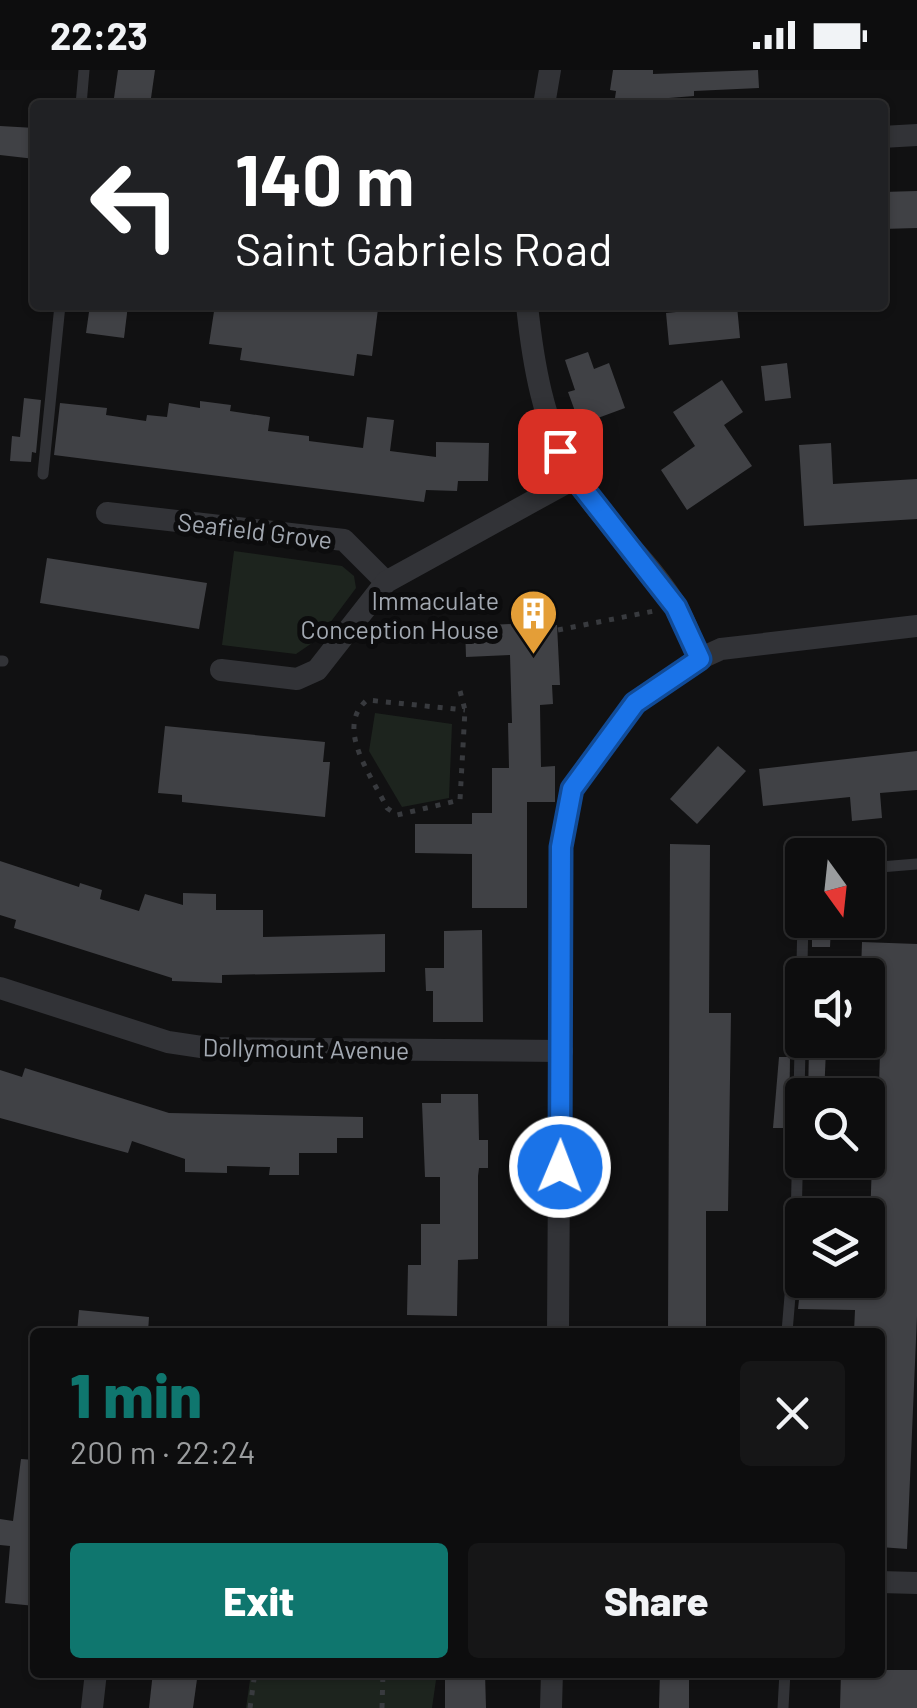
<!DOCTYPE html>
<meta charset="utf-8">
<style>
:root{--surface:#0d0d0e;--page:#161617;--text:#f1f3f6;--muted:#9a9c9e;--line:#2d2d2e;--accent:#0f766e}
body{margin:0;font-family:Barlow,sans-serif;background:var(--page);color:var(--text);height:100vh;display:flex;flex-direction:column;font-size:38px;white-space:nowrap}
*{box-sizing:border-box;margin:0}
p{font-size:32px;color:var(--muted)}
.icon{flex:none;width:55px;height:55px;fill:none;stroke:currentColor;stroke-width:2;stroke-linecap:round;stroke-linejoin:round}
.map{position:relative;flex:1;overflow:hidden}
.side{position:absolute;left:30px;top:1258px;width:855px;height:350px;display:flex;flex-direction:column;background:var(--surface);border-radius:10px;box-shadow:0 2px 8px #0004,0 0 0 2px var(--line)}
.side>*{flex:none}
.guide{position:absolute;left:30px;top:30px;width:858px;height:210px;border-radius:10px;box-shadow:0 2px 8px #0004,0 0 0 2px var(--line);background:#202124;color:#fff;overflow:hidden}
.needle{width:65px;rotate:165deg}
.fabs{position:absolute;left:785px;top:768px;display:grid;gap:20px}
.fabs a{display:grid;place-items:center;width:100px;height:100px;border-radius:10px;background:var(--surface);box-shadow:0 2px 8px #0004,0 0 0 2px var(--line);font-size:50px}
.pin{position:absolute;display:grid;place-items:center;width:85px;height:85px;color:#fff;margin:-42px;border-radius:20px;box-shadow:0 5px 15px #0006}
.me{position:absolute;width:110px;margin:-55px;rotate:1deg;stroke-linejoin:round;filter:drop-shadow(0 0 8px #0008)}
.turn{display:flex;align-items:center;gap:35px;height:210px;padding:0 40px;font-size:45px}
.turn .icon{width:130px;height:130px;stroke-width:2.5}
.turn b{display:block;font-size:70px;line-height:85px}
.round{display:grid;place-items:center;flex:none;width:105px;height:105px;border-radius:10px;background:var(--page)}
.overview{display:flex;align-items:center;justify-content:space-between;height:170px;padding:0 40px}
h1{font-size:60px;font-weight:800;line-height:75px;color:var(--accent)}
.action{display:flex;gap:20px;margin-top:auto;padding:20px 40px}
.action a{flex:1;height:115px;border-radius:10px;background:var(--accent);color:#fff;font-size:40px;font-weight:800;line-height:115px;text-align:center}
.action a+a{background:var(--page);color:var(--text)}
.status{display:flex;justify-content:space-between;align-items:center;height:70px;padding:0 50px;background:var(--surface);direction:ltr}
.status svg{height:28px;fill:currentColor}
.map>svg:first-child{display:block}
</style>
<div class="status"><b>22:23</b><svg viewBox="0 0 49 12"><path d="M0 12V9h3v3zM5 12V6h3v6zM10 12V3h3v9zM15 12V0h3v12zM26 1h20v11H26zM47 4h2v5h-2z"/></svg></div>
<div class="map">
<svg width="917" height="1638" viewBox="0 0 917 1638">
<rect width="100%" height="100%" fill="#111112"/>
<g fill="#1d241e">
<polygon points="234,481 342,496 354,506 356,518 318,569 296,584 222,575"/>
<polygon points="375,643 452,654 449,728 402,737 369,681"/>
<polygon points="251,1603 251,1602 437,1603 432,1638 246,1638"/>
</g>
<g fill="#404145">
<polygon points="118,0 155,0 150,35 113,35"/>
<polygon points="613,0 653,0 653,4 758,0 759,18 694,21 694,26 669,28 669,35 614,35 616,21 610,20"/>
<polygon points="0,56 35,58 35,89 0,85"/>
<polygon points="917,121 917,158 882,159 882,122"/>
<polygon points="90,235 128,235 124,268 86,263"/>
<polygon points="215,235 351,235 378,239 372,286 357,284 354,306 240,290 242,278 209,274"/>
<polygon points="737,236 740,268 669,275 666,243"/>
<polygon points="588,282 594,299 609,293 625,338 587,352 583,341 576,344 568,322 575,320 565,290"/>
<polygon points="787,293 791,328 765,331 761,296"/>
<polygon points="722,310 743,342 724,355 752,396 687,440 661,400 695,376 673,342"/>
<polygon points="24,328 41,330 36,383 32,382 31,392 10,391 12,366 20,367"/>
<polygon points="200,331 231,335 230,341 270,347 268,361 309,366 309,371 363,378 367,347 394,350 390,381 436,387 436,372 489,373 488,411 458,411 457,421 426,420 424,432 54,385 60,333 107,338 106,345 146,351 147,345 167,347 169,333 200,338"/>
<polygon points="831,373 833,414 917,409 917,449 804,456 799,375"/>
<polygon points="47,488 207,513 199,559 40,533"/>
<polygon points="547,535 548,555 557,555 560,615 552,615 553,634 540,635 541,697 555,696 555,732 527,732 527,838 472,838 472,784 415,783 415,754 472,754 472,743 492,743 492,698 509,698 508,653 512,653 510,585 466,587 465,556 511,554 510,536"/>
<polygon points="165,656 325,672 323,692 330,692 325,747 182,732 182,725 158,723"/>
<polygon points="718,676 746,701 697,754 670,729"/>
<polygon points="917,681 917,720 880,723 882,748 852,751 850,727 763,736 759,699"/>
<polygon points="670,774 710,775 709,943 731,943 728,1141 706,1141 706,1262 668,1262"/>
<polygon points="0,791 79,817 80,813 102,820 100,829 139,841 145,824 183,835 183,823 216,824 216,840 263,840 263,867 385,864 385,902 222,905 222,913 172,911 172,908 14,858 16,850 0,845"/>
<polygon points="812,855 831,856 830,877 812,877"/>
<polygon points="482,860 483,952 433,952 433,921 426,921 425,898 444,898 444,861"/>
<polygon points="862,872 917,874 917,1246 907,1479 880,1477 880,1262 854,1262 855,1240 798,1239 801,1210 868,1210 872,1092 868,1092 868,1047 878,1047 881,951 875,951 876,902 861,902"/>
<polygon points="809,979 826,980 824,1025 808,1025"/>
<polygon points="779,987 790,987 789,1058 773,1058"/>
<polygon points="25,998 169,1043 363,1047 363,1068 337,1068 337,1083 299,1083 299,1105 269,1105 270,1097 227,1096 227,1103 185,1102 185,1089 132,1071 128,1083 0,1048 0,1000 22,1007"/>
<polygon points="441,1024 478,1024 479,1070 488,1070 488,1098 479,1098 478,1106 478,1189 458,1190 457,1246 407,1245 408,1195 421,1195 421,1154 440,1154 440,1107 425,1107 422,1033 441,1033"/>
<polygon points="79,1240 149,1247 148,1262 77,1262"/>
<polygon points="21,1389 35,1390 35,1536 5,1533 10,1476 0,1475 0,1449 13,1451"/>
<polygon points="880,1600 917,1600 917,1638 840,1638 841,1602 880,1602"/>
<polygon points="153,1602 198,1602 193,1638 149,1638"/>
<polygon points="660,1602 689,1602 689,1638 659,1638"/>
<polygon points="485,1603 486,1638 445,1638 445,1608"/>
</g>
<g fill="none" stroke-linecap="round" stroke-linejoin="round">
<g stroke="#383a3e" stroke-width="5" stroke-dasharray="5 8" stroke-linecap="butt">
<polyline points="558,560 654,541"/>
<path d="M460,621l5,19 -5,90 -63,15 -10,-7c-15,-32 -53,-80 -20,-108l98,10"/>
<polyline points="250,1638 255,1602"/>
<polyline points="382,1638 383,1602"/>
</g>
<g stroke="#323337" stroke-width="11">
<polyline points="81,35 84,0"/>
<polyline points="43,404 60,235"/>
<polyline points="0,591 3,591"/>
<polyline points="868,798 917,794"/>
<polyline points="787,1262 796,1154 803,850"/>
<polyline points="783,1638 785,1602"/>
</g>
<g stroke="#323337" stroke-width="22">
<polyline points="544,35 550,0"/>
<polyline points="882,67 917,65"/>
<path d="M527,235c6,58 16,119 46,170 29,48 77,85 105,134 9,16 15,33 21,50"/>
<polyline points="107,443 344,470 386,512"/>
<polyline points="221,600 297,609 317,600 386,512 575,408"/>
<polyline points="0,918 168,972 208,978 562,981"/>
<polyline points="558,1262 561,777 573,719 635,633 699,589 721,579 917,556"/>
<polyline points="880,1512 917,1513"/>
<polyline points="92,1638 96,1602"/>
<polyline points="551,1638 552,1602"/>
</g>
</g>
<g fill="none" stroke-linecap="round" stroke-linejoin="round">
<defs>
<polyline id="route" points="560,1097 561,777 572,719 635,633 700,589 676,537 575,408 560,381"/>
</defs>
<use href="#route" stroke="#114b97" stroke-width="25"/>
<use href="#route" stroke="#1a73e8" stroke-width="18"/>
</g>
<defs>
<symbol id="building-pin" viewBox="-11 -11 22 30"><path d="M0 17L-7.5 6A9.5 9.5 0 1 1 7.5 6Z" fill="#e49e37" stroke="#0c0c0d"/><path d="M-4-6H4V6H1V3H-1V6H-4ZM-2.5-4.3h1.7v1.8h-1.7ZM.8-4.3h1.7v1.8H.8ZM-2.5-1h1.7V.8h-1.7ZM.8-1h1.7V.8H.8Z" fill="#fff"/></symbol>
</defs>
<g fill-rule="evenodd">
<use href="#building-pin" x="506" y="516" width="55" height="75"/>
</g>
<g text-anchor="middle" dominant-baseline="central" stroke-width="10" stroke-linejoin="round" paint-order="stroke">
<g font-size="25" fill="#a3a9b2" stroke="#0c0c0d">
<text transform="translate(255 460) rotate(7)">Seafield Grove</text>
<text transform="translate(306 978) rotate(1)">Dollymount Avenue</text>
</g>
<g font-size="25" fill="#a3a9b2" stroke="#0c0c0d" text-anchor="end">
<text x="499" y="530">Immaculate<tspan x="499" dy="29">Conception House</tspan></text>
</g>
</g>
</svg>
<div class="fabs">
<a><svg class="needle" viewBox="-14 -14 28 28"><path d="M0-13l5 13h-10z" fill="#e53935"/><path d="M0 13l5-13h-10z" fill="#9a9c9e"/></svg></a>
<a><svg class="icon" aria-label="sound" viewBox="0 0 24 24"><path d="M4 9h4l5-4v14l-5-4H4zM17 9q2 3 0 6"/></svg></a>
<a><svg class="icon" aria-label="search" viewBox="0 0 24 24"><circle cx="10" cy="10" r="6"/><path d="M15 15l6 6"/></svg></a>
<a><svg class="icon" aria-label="layers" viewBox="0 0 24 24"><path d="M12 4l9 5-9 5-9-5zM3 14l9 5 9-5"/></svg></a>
</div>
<div class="pin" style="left:560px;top:381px;background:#d93025"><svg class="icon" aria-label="arrive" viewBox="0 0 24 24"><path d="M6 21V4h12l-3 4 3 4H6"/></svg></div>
<svg class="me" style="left:560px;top:1097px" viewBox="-20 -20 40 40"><circle r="17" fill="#1a73e8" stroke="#fff" stroke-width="3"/><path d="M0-11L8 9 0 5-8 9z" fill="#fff"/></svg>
<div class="guide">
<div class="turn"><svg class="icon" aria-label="left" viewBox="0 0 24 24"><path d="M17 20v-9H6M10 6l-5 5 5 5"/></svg><div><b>140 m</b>Saint Gabriels Road</div></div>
</div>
<section class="side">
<div class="overview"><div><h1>1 min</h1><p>200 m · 22:24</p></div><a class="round"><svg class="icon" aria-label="close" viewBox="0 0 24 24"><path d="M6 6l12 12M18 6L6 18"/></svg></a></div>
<div class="action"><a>Exit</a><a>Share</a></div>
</section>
</div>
